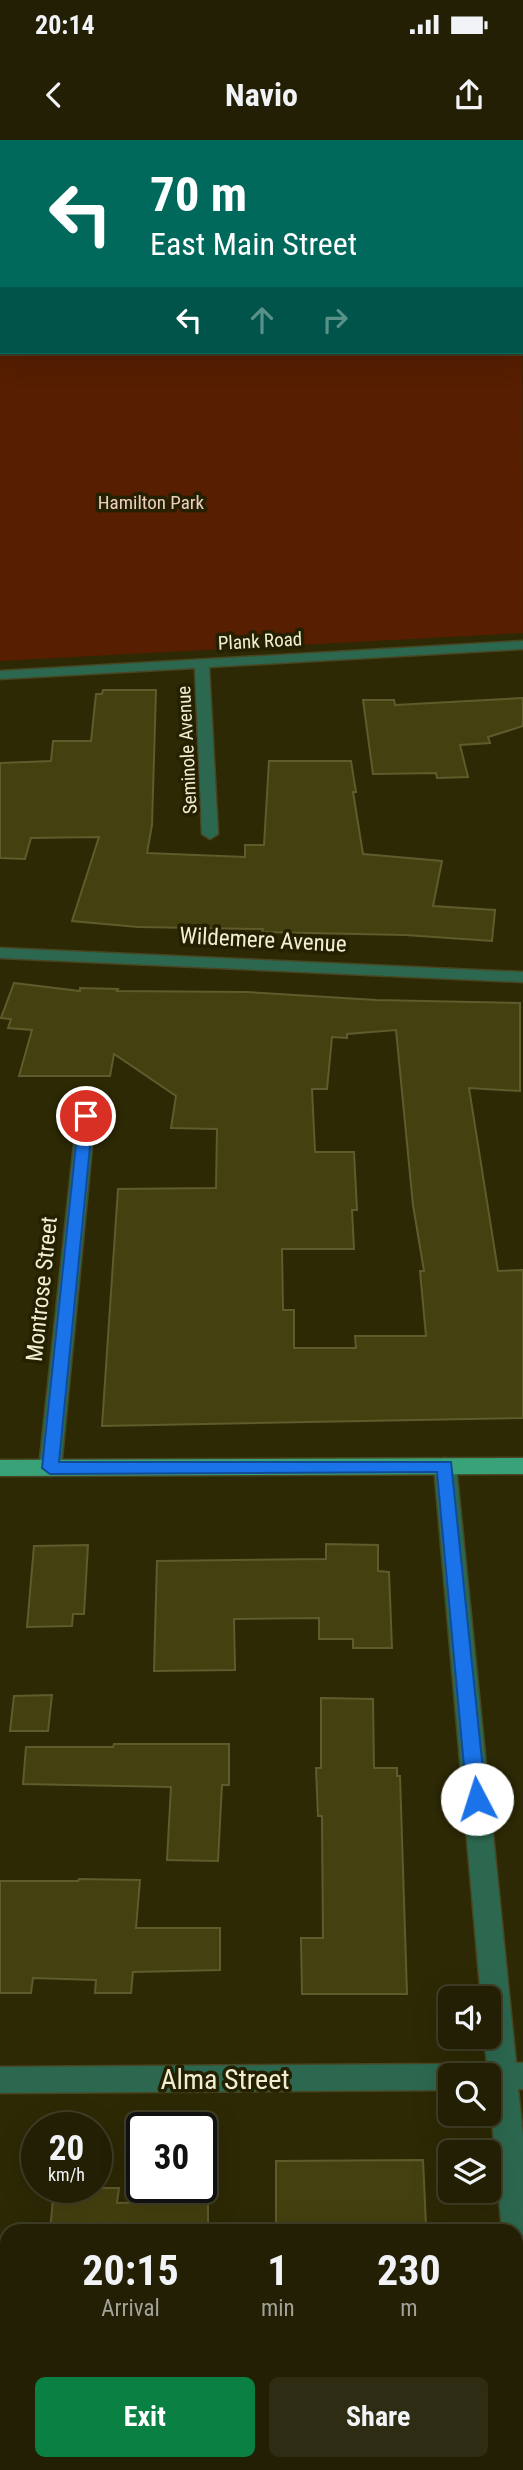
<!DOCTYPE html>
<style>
:root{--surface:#221f04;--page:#2e2c13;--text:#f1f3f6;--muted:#a2a29a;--line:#3f3d26;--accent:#0b8043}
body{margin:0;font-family:"Roboto Condensed",sans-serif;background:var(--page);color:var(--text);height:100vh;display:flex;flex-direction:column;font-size:26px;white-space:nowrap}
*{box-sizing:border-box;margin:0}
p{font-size:23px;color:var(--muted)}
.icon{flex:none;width:38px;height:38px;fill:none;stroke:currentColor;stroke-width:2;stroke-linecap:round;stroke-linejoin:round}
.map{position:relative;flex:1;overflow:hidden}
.side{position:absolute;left:0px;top:2084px;width:523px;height:247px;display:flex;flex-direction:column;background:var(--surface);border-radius:21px 21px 0 0;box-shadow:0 7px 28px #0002,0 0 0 2px var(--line)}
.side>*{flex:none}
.top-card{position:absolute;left:0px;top:0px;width:523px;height:214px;box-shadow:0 7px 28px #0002,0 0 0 2px var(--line);background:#00695c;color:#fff;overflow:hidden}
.controls{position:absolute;left:438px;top:1846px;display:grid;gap:14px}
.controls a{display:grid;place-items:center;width:63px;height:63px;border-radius:10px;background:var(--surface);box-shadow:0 7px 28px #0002,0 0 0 2px var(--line);font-size:35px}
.speed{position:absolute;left:21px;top:1972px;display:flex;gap:14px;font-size:35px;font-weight:700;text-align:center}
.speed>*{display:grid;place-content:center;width:91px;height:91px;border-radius:50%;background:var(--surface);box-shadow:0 7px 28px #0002,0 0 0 2px var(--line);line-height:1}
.speed small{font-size:18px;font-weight:400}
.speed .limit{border:4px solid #111;border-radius:10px;background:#fff;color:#111}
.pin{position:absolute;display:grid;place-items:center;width:60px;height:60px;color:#fff;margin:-30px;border:4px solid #fff;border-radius:50%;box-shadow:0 2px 7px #0007}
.me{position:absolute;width:77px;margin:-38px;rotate:355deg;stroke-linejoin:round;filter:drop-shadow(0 0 5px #0008)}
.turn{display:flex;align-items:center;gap:24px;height:147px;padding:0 35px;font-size:32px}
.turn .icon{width:91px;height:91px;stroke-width:2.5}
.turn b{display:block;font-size:49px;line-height:60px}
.lanes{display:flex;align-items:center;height:66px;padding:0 35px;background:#0003;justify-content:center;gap:35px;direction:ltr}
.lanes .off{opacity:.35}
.eta{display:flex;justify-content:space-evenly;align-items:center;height:119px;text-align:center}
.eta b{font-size:42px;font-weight:700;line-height:49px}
.primary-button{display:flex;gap:14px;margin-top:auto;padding:14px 35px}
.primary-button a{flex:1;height:80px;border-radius:10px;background:var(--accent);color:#fff;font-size:28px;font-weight:700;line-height:80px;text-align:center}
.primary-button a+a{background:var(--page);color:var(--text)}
.status{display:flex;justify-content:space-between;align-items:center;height:49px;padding:0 35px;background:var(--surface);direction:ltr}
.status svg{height:19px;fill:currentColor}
header{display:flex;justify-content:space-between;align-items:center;height:91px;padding:0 35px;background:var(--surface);font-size:32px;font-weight:700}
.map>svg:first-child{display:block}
</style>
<div class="status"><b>20:14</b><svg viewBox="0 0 49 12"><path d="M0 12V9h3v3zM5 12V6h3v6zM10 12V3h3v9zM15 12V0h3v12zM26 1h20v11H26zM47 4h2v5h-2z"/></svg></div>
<header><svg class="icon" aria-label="back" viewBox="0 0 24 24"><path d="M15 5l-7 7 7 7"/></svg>Navio<svg class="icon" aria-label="share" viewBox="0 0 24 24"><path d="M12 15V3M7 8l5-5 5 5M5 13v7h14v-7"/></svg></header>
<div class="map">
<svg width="523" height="2330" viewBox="0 0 523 2330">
<rect width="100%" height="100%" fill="#2d2905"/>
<polygon fill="#571e01" points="522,97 523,493 0,521 0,175 2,212 522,212"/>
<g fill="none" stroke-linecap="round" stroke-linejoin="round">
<g fill="#68114e" fill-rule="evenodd">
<polygon points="152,0 188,0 151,2"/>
<polygon points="209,0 245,0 246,2 210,2"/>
<polygon points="2,40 2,58 0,59 0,41"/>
<rect x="522" y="46" width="1" height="18"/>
</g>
</g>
<g fill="#45400f" stroke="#605b2c" stroke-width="2" fill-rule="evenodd">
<polygon points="103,550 156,550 152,685 147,713 245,717 245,705 264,705 269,621 351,621 356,652 353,652 363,714 442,721 433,766 495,770 492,801 405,795 262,792 263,789 138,787 72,781 99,697 31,698 25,719 0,718 0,623 51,621 53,601 91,601 96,554 102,554"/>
<polygon points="523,558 523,586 488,597 490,603 460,605 468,637 437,638 436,633 373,634 363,560 394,560 395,565"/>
<path d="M14,843l66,8v-3l38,1 -1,2 129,1 130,8 144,3v88l-51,-3 29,183 25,-1v148l-421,8 16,-237 98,-1 1,-59 -46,-1 5,-32 -62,-42 -4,22h-91l13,-46 -24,-2 3,-9 -10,-1zM396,890l17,175 11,66h-4l6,65h-71l1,12h-62v-38h-11l-1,-61h72l-2,-39h5l-3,-58h-39l-3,-63h15l5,-52 15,1v-4z"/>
<polygon points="326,1404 378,1405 378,1431 389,1432 392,1508 353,1508 353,1499 319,1499 319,1478 234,1479 235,1530 154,1531 157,1421 326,1419"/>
<polygon points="88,1405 84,1474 73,1474 72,1486 27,1487 34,1406"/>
<polygon points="52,1555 48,1591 10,1591 14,1556"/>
<polygon points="321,1558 373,1559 374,1628 397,1628 397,1636 400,1636 407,1854 302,1854 301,1798 323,1798 322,1676 318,1676 316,1628 321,1628"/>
<polygon points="114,1604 229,1604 229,1645 222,1645 218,1721 167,1720 171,1647 23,1644 26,1607 113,1607"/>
<polygon points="79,1739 140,1740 136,1788 220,1788 220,1830 133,1832 131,1853 95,1853 96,1840 33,1838 31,1853 0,1853 0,1741 78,1741"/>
<polygon points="423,2020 426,2085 276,2086 276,2021"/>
<polygon points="54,2048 119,2048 117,2063 208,2060 208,2091 50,2091"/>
</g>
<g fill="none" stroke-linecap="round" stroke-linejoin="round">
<defs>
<g id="minor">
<polygon points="523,501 523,509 209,527 218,694 210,699 202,694 195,528 0,539 0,531"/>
<polygon points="0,808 523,832 523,842 0,818"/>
<polygon points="86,970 95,976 61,1328 58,1334 50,1336 42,1334 39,1328 77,976"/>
<polygon points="445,1318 453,1320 456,1326 516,1923 523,1923 523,1949 518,1949 523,1995 523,2170 516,2167 516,2091 502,2091 488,1936 474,1936 478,1927 487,1923 484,1897 488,1897 488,1858 481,1858 434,1326 437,1320"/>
<polygon points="450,1924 460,1928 464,1936 450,1936 450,1950 0,1953 0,1927"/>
</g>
<polygon id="major" points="523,1318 523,1334 0,1336 0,1320"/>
<g id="highway">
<rect x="522" y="43" width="1" height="6"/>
<polygon points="523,68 523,75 522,75 522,69"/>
<polygon points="2,93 2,99 0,100 0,94"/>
<rect x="0" y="114" width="2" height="6"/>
<polygon points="2,132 2,139 0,139 0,133"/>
</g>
</defs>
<use href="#minor" stroke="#484522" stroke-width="3"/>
<use href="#major" stroke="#484522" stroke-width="3"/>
<use href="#highway" stroke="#484522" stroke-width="3"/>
<polyline stroke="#7b7858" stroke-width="2" stroke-dasharray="2 2" stroke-linecap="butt" points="413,0 415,2"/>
<use href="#minor" fill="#2c684f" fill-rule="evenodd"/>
<use href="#major" fill="#39a279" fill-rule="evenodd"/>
<use href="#highway" fill="#35ba88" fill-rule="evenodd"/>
</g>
<polygon fill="#1a73e8" stroke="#114b97" stroke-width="2" points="86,971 93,976 59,1322 451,1322 486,1659 484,1665 477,1667 469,1665 467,1659 437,1332 50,1334 42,1328 79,976"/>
<g text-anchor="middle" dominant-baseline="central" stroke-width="7" stroke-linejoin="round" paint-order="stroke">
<g font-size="19" fill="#edcdc0" stroke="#242000">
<text x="151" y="362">Hamilton Park</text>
</g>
<g font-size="19" fill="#f0eed5" stroke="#242000">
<text transform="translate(260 501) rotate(-3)">Plank Road</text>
<text transform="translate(187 610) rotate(-93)">Seminole Avenue</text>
</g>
<g font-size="23" fill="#f0eed5" stroke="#242000">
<text transform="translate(263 800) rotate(3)">Wildemere Avenue</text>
<text transform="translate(42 1149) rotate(-84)">Montrose Street</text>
</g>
<g font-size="28" fill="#f0eed5" stroke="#242000">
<text x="225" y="1939">Alma Street</text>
</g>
</g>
</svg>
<div class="controls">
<a><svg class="icon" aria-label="sound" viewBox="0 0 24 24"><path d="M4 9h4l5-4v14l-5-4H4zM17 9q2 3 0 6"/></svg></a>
<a><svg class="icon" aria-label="search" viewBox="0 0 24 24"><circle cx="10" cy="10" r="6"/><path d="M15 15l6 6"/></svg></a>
<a><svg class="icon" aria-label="layers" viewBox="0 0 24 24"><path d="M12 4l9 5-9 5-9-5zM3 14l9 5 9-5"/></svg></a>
</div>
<div class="speed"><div>20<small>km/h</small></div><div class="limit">30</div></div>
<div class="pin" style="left:86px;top:976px;background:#d93025"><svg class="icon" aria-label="arrive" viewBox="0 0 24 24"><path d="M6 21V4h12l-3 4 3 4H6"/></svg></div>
<svg class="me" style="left:477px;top:1659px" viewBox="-20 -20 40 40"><circle r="19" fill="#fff"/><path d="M0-13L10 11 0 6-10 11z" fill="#1a73e8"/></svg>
<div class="top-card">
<div class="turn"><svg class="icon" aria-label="left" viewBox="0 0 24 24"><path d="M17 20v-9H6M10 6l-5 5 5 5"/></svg><div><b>70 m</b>East Main Street</div></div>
<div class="lanes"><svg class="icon" aria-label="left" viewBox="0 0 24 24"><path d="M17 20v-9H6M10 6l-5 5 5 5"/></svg><svg class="icon off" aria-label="ahead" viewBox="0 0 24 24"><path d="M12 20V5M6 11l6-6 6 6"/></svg><svg class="icon off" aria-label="right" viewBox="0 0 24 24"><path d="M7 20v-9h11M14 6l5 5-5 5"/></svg></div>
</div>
<section class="side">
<div class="eta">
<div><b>20:15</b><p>Arrival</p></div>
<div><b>1</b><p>min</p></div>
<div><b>230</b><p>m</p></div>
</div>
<div class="primary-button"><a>Exit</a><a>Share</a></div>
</section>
</div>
